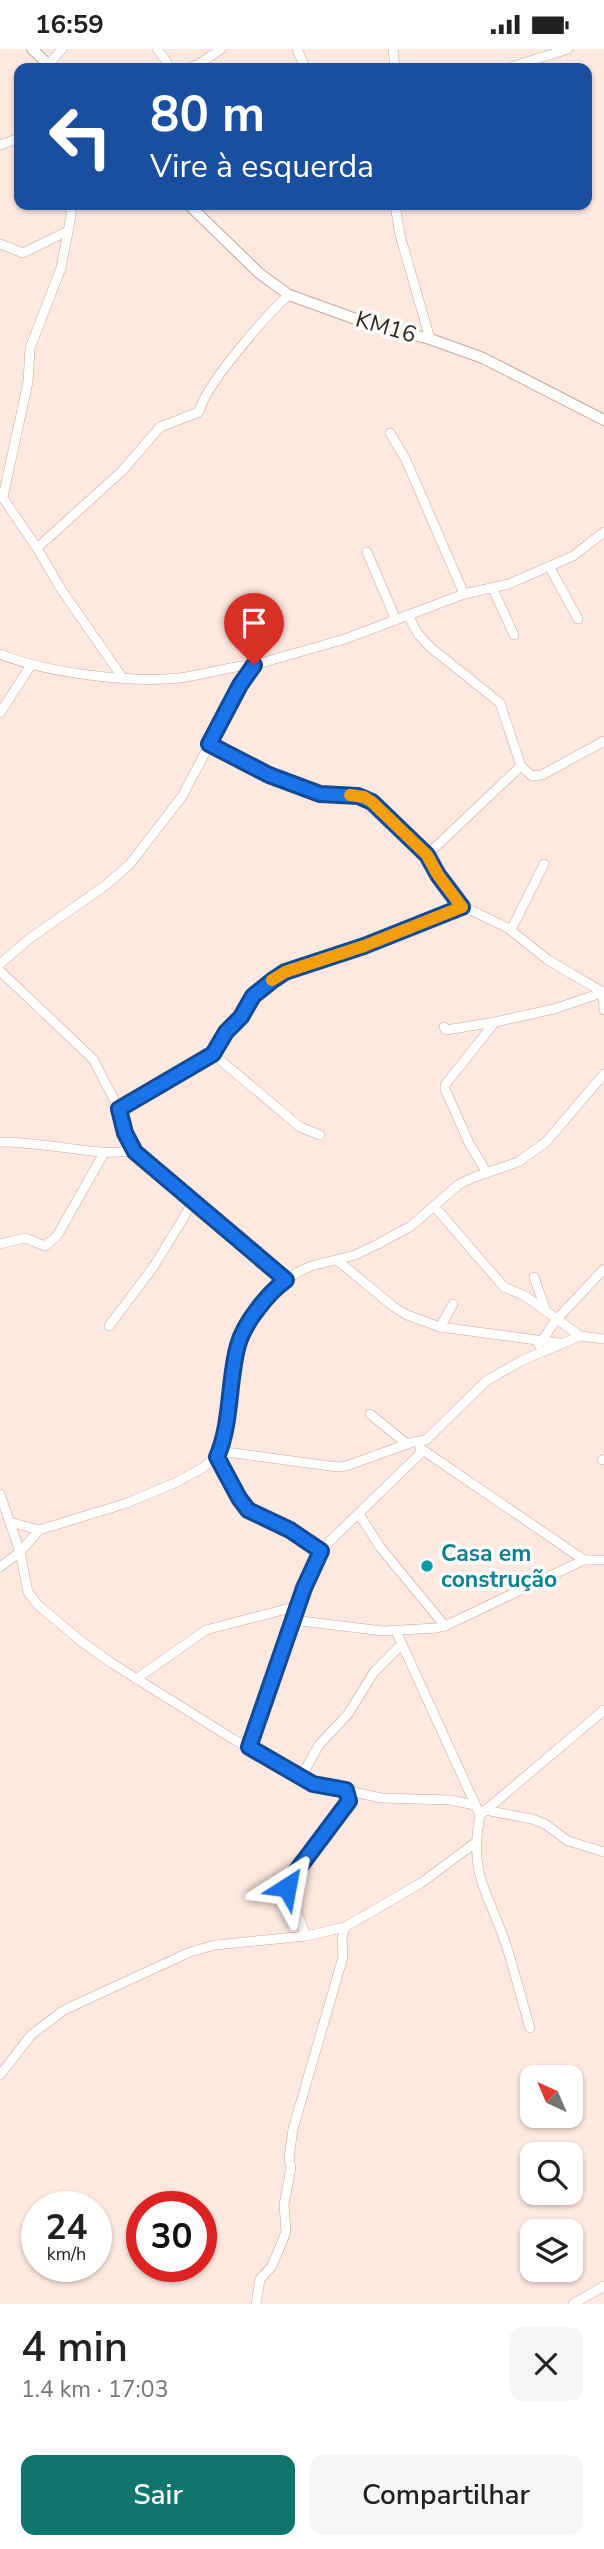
<!DOCTYPE html>
<html lang="pt">
<meta charset="utf-8">
<style>
:root{--surface:#fff;--page:#f6f6f6;--text:#222;--muted:#767676;--accent:#0f766e}
body{margin:0;font-family:"Nunito Sans",sans-serif;background:var(--page);color:var(--text);height:100vh;display:flex;flex-direction:column;font-size:26px;white-space:nowrap}
*{box-sizing:border-box;margin:0}
p{font-size:23px;color:var(--muted)}
.icon{flex:none;width:38px;height:38px;fill:none;stroke:currentColor;stroke-width:2;stroke-linecap:round;stroke-linejoin:round}
.map{position:relative;height:2255px;overflow:hidden}
.drawer{display:flex;flex-direction:column;background:var(--surface);flex:1}
.drawer>*{flex:none}
.banner{position:absolute;left:14px;top:14px;width:578px;height:147px;border-radius:14px;box-shadow:0 2px 5px #0004;background:#1a4fa0;color:#fff;overflow:hidden}
.needle{width:46px;rotate:316deg}
.buttons{position:absolute;left:520px;top:2016px;display:grid;gap:14px}
.buttons a{display:grid;place-items:center;width:63px;height:63px;border-radius:14px;background:var(--surface);box-shadow:0 2px 5px #0004;font-size:35px}
.speed{position:absolute;left:21px;top:2142px;display:flex;gap:14px;font-size:35px;font-weight:700;text-align:center}
.speed>*{display:grid;place-content:center;width:91px;height:91px;border-radius:50%;background:var(--surface);box-shadow:0 2px 5px #0004;line-height:1}
.speed small{font-size:18px;font-weight:400}
.speed .limit{border:10px solid #d22;background:#fff;color:#111}
.pin{position:absolute;display:grid;place-items:center;width:60px;height:60px;color:#fff;margin:-72px -30px;border-radius:50% 50% 50% 0;rotate:-45deg;box-shadow:0 0 7px #0007}
.pin .icon{rotate:45deg}
.me{position:absolute;width:77px;margin:-38px;rotate:34deg;stroke-linejoin:round;filter:drop-shadow(0 0 5px #0008)}
.turn{display:flex;align-items:center;gap:24px;height:147px;padding:0 21px;font-size:32px}
.turn .icon{width:91px;height:91px;stroke-width:2.5}
.turn b{display:block;font-size:49px;line-height:60px}
.round{display:grid;place-items:center;flex:none;width:74px;height:74px;border-radius:14px;background:var(--page)}
.overview{display:flex;align-items:center;justify-content:space-between;height:119px;padding:0 21px}
h1{font-size:42px;font-weight:600;line-height:52px}
.primary-button{display:flex;gap:14px;margin-top:auto;padding:14px 21px}
.primary-button a{flex:1;height:80px;border-radius:14px;background:var(--accent);color:#fff;font-size:28px;font-weight:600;line-height:80px;text-align:center}
.primary-button a+a{background:var(--page);color:var(--text)}
.status{display:flex;justify-content:space-between;align-items:center;height:49px;padding:0 35px;background:var(--surface);direction:ltr}
.status svg{height:19px;fill:currentColor}
.map>svg:first-child{display:block}
</style>
<div class="status"><b>16:59</b><svg viewBox="0 0 49 12"><path d="M0 12V9h3v3zM5 12V6h3v6zM10 12V3h3v9zM15 12V0h3v12zM26 1h20v11H26zM47 4h2v5h-2z"/></svg></div>
<div class="map">
<svg width="604" height="2255" viewBox="0 0 604 2255">
<rect width="100%" height="100%" fill="#fee9e0"/>
<g fill="none" stroke-linecap="round" stroke-linejoin="round">
<defs>
<g id="minor">
<polyline points="157,0 167,13 168,19"/>
<polyline points="297,0 305,19"/>
<polyline points="393,0 395,19"/>
<polyline points="48,16 62,0"/>
<polyline points="188,19 199,15 221,0"/>
<polyline points="508,19 568,0"/>
<polyline points="0,96 19,89"/>
<polyline points="395,156 400,186 430,290"/>
<polyline points="0,195 23,204 68,182"/>
<polyline points="390,384 406,411 464,545"/>
<polyline points="1,446 37,499 61,540 122,628"/>
<polyline points="3,448 28,333 30,299 61,219 71,167 71,156"/>
<path d="M37,499l85,-77 38,-44 39,-15c6,-27 68,-98 90,-117"/>
<polyline points="367,503 396,571"/>
<polyline points="550,519 578,570"/>
<polyline points="492,538 514,586"/>
<polyline points="408,566 418,585 430,598 500,654 521,717 427,806"/>
<path d="M0,605c46,19 130,29 180,24 25,-3 48,-12 74,-13l-14,20 -57,110 -53,69 -24,21 -77,54 -29,25"/>
<polyline points="254,616 345,590 464,545 509,535 573,507 604,483"/>
<polyline points="0,664 31,616"/>
<polyline points="209,695 269,726 320,745 358,747 372,753 427,806 438,826 462,857 508,879 548,911 603,943"/>
<polyline points="521,717 532,727 542,726 604,692"/>
<polyline points="511,881 544,815"/>
<polyline points="0,922 93,1010 119,1060 125,1084 135,1103 286,1231"/>
<polyline points="603,943 604,961"/>
<polyline points="444,978 446,981 495,973"/>
<polyline points="213,1005 300,1078 320,1086"/>
<polyline points="119,1060 213,1005 226,983 241,968 253,947 273,931 285,923 364,897 462,857"/>
<path d="M0,1093c34,0 67,7 101,10 11,1 22,-1 34,0"/>
<polyline points="487,1124 469,1094 445,1040 445,1036 495,973 554,960 604,943"/>
<polyline points="434,1157 504,1238 525,1247 546,1262"/>
<polyline points="0,1195 25,1189 45,1197 57,1187 104,1104"/>
<polyline points="337,1211 394,1258 407,1266 440,1278 559,1294"/>
<polyline points="534,1228 546,1262 580,1287"/>
<polyline points="109,1277 154,1217 193,1153"/>
<polyline points="440,1278 453,1255"/>
<polyline points="539,1296 556,1271 604,1220"/>
<polyline points="370,1365 407,1395"/>
<polyline points="420,1399 584,1511"/>
<polyline points="219,1402 337,1418 346,1417 413,1393 426,1391 486,1332 523,1311 580,1287 604,1290"/>
<polyline points="217,1408 239,1449 249,1461 290,1481 321,1502"/>
<polyline points="602,1411 604,1410"/>
<polyline points="0,1445 20,1503 28,1543 38,1556 82,1593 113,1615 233,1690 313,1735 382,1749 450,1751 475,1756"/>
<polyline points="359,1465 380,1498 445,1577"/>
<polyline points="10,1473 39,1481"/>
<polyline points="0,1518 20,1503 39,1481 127,1454 177,1433 202,1419 217,1408 222,1391 238,1294 263,1252 275,1239 298,1223 311,1217 355,1206 378,1195 411,1177 458,1136 472,1129 518,1113 546,1093 604,1025"/>
<polyline points="293,1571 383,1582 437,1579 445,1577 584,1511 604,1511"/>
<path d="M396,1582l84,184c-11,58 6,73 24,124 10,29 17,59 26,89"/>
<polyline points="136,1630 206,1581 298,1557"/>
<polyline points="249,1698 315,1511 330,1492 423,1402"/>
<polyline points="301,1728 319,1696 348,1665 374,1623 402,1595"/>
<polyline points="485,1761 532,1770 545,1775 568,1792 604,1803"/>
<polyline points="480,1766 604,1661"/>
<polyline points="306,1887 287,1838 289,1832 348,1755 346,1741"/>
<polyline points="0,2026 31,1986 64,1961 190,1903 215,1896 306,1887 345,1878 421,1834 475,1794"/>
<polyline points="256,2255 260,2230 272,2217 286,2183 284,2155 291,2119 289,2109 293,2080 343,1908 342,1890 345,1878"/>
<polyline points="573,2255 604,2237"/>
</g>
<g id="tertiary">
<polyline points="32,0 52,19"/>
<polyline points="189,156 259,224 289,246 367,274 430,290 483,309 604,371"/>
</g>
</defs>
<use href="#minor" stroke="#c7a699" stroke-width="10"/>
<use href="#tertiary" stroke="#c7a699" stroke-width="12"/>
<use href="#minor" stroke="#fff" stroke-width="9"/>
<use href="#tertiary" stroke="#fff" stroke-width="10"/>
</g>
<g fill="none" stroke-linecap="round" stroke-linejoin="round">
<defs>
<path id="route" d="M254,616l-14,20 -31,59 60,31 51,19 38,2 14,6 55,53 11,20 24,32 -98,39 -79,26 -12,8 -20,16 -12,21 -15,15 -13,22 -94,55 6,24 10,19 151,128c-18,13 -42,43 -48,65 -10,36 -6,77 -21,112l22,41 9,12 42,20 31,21 -17,37 -55,159 64,37 33,6 3,11 -60,80 -2,6"/>
</defs>
<use href="#route" stroke="#114b97" stroke-width="18"/>
<use href="#route" stroke="#1a73e8" stroke-width="12"/>
<polyline stroke="#f59e0b" stroke-width="12" points="272,931 285,923 364,897 462,858 438,826 427,806 372,753 364,748 350,746"/>
</g>
<circle fill="#0f9aa8" stroke="#fbfbfb" stroke-width="2.5" cx="427" cy="1517" r="7"/>
<g text-anchor="middle" dominant-baseline="central" stroke-width="7" stroke-linejoin="round" paint-order="stroke">
<g font-size="23" fill="#31241f" stroke="#fbfbfb">
<text transform="translate(386 278) rotate(16)">KM16</text>
</g>
<g font-size="23" font-weight="bold" fill="#0d838f" stroke="#fbfbfb" text-anchor="start">
<text x="441" y="1504">Casa em<tspan x="441" dy="26">construção</tspan></text>
</g>
</g>
</svg>
<div class="buttons">
<a><svg class="needle" viewBox="-14 -14 28 28"><path d="M0-13l5 13h-10z" fill="#e53935"/><path d="M0 13l5-13h-10z" fill="#767676"/></svg></a>
<a><svg class="icon" aria-label="search" viewBox="0 0 24 24"><circle cx="10" cy="10" r="6"/><path d="M15 15l6 6"/></svg></a>
<a><svg class="icon" aria-label="layers" viewBox="0 0 24 24"><path d="M12 4l9 5-9 5-9-5zM3 14l9 5 9-5"/></svg></a>
</div>
<div class="speed"><div>24<small>km/h</small></div><div class="limit">30</div></div>
<div class="pin" style="left:254px;top:616px;background:#d93025"><svg class="icon" aria-label="arrive" viewBox="0 0 24 24"><path d="M6 21V4h12l-3 4 3 4H6"/></svg></div>
<svg class="me" style="left:287px;top:1838px" viewBox="-20 -20 40 40"><path d="M0-17L14 15 0 8-14 15z" fill="#1a73e8" stroke="#fff" stroke-width="4"/></svg>
<div class="banner">
<div class="turn"><svg class="icon" aria-label="left" viewBox="0 0 24 24"><path d="M17 20v-9H6M10 6l-5 5 5 5"/></svg><div><b>80 m</b>Vire à esquerda</div></div>
</div>
</div>
<section class="drawer">
<div class="overview"><div><h1>4 min</h1><p>1.4 km · 17:03</p></div><a class="round"><svg class="icon" aria-label="close" viewBox="0 0 24 24"><path d="M6 6l12 12M18 6L6 18"/></svg></a></div>
<div class="primary-button"><a>Sair</a><a>Compartilhar</a></div>
</section>
